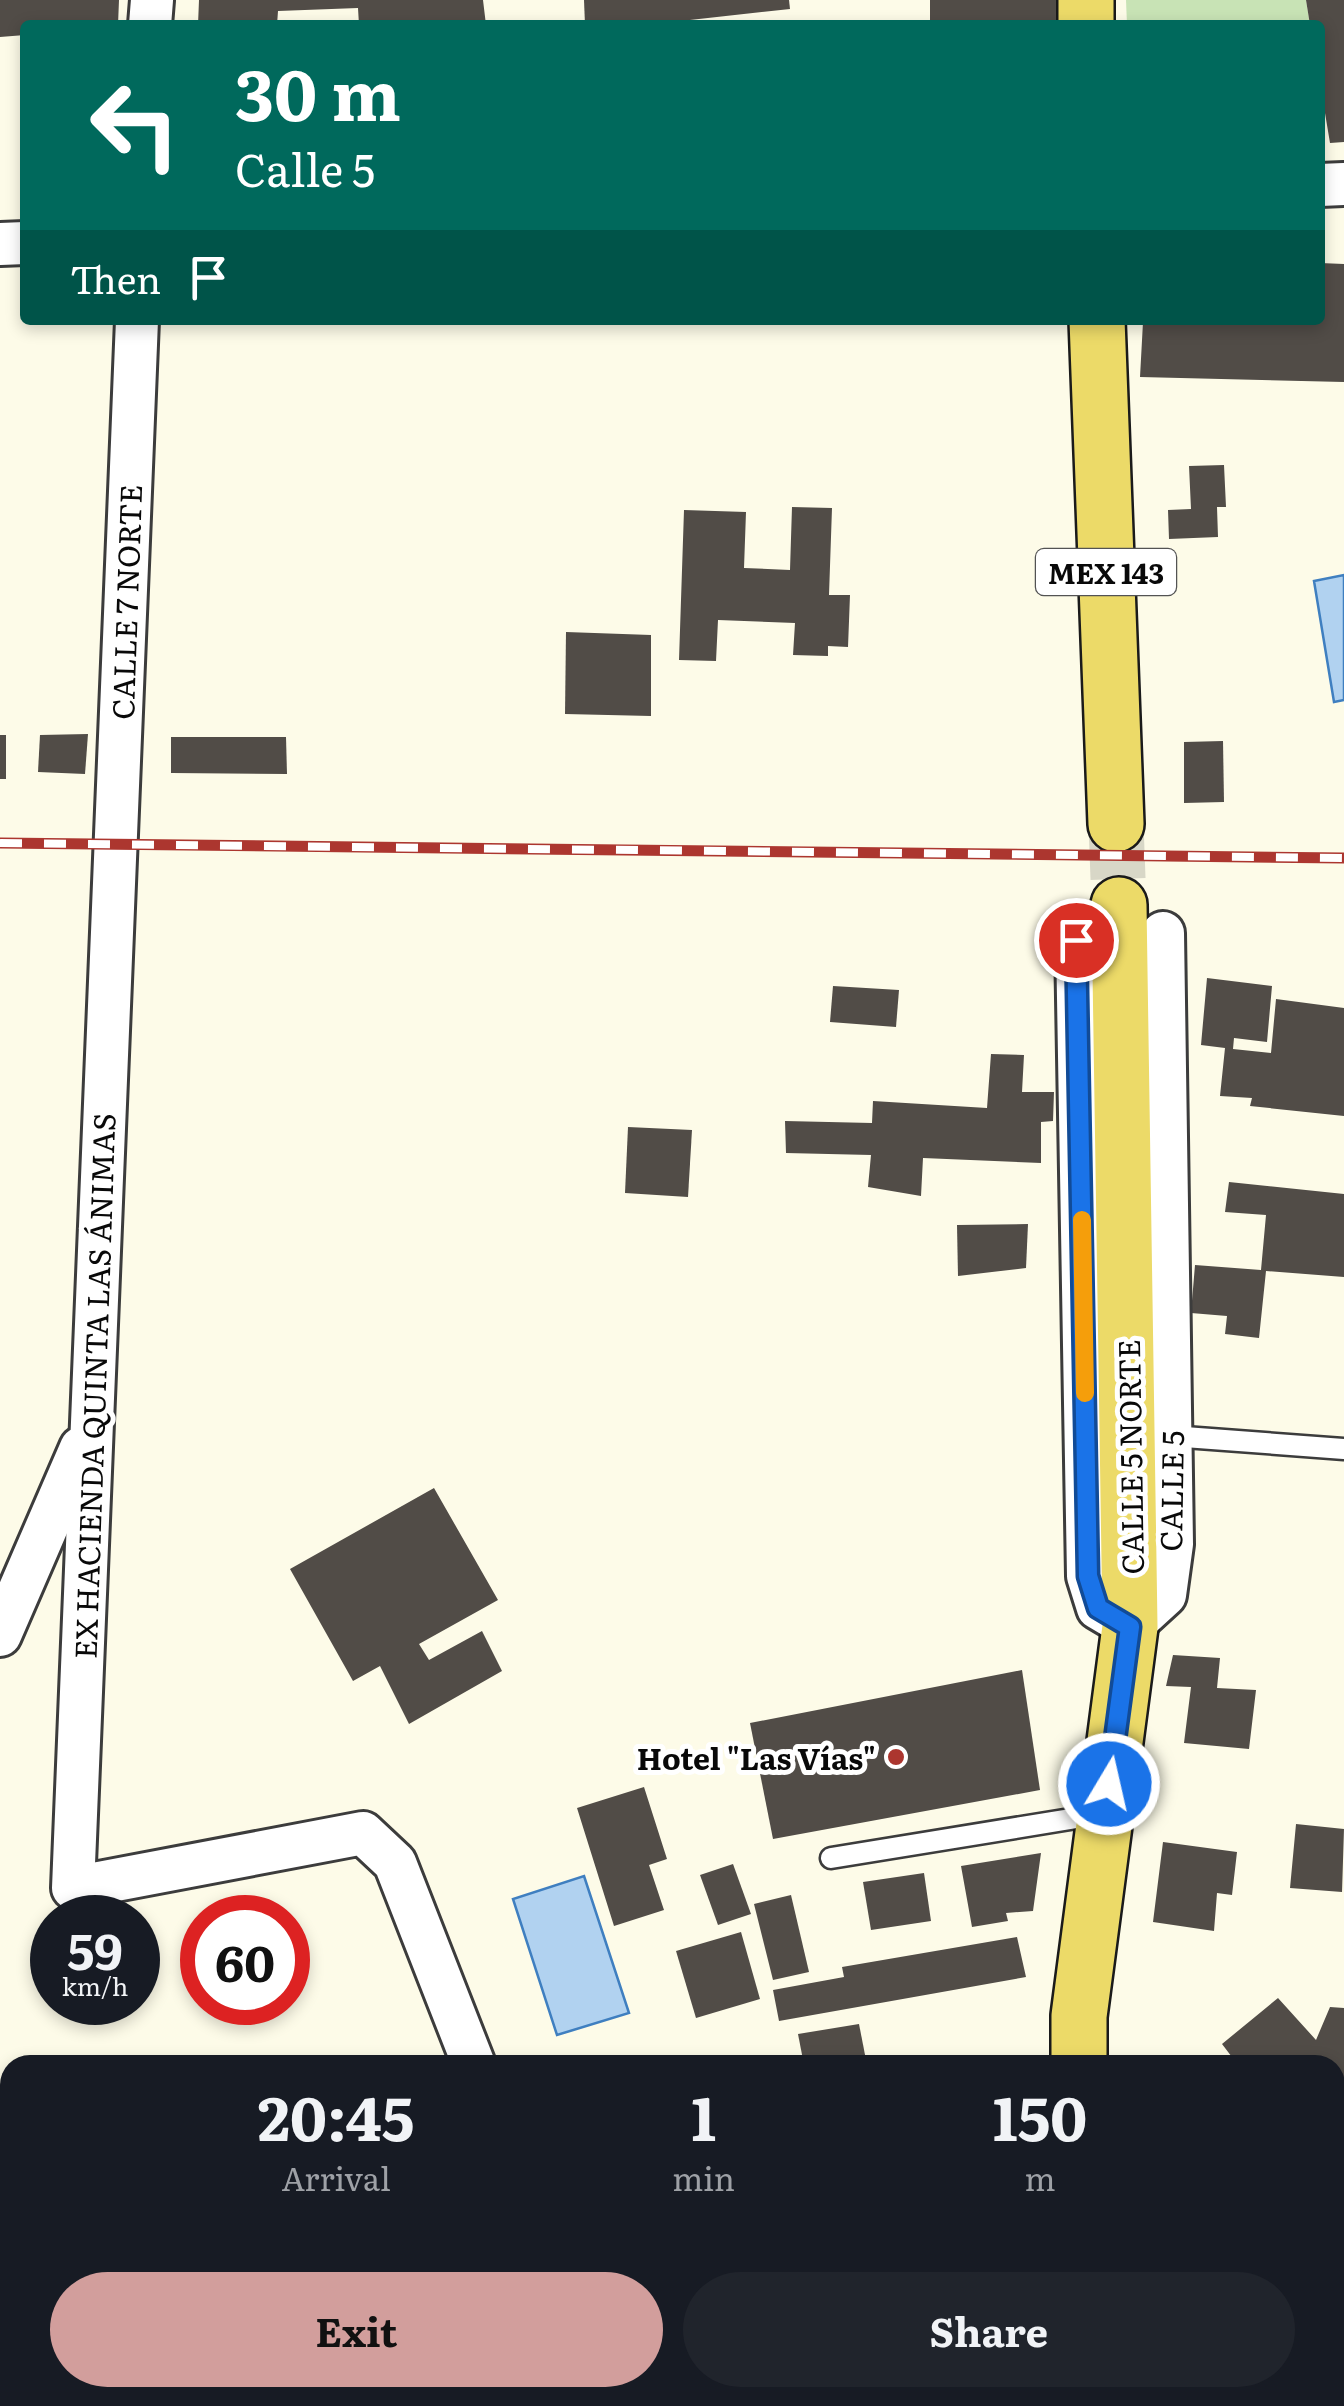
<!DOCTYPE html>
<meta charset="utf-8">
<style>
:root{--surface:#171b24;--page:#20242c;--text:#f1f3f6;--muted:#9ea1a6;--accent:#d29e9c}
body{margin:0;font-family:Literata,serif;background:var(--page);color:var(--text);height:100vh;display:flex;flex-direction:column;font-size:38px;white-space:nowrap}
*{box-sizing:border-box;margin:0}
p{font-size:32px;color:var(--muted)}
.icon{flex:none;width:55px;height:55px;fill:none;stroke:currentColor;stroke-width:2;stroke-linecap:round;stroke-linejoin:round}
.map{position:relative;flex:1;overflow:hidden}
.side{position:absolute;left:0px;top:2055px;width:1345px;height:352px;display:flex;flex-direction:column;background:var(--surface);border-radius:30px 30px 0 0;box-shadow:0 5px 15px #0003}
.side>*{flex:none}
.banner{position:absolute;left:20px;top:20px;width:1305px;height:305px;border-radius:10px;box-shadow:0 5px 15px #0003;background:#00695c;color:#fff;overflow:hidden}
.speed{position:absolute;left:30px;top:1895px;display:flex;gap:20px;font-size:50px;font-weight:700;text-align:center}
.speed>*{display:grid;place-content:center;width:130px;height:130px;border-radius:50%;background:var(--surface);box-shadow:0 5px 15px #0003;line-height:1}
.speed small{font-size:25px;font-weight:400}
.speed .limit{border:15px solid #d22;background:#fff;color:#111}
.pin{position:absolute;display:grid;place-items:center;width:85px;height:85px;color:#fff;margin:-42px;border:5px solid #fff;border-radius:50%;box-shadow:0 2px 10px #0007}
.me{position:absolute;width:110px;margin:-55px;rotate:9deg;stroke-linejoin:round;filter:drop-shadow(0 0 8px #0008)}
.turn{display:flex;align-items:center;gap:35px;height:210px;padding:0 50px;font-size:45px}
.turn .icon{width:130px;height:130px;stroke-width:2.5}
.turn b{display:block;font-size:70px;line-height:85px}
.then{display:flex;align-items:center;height:95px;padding:0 50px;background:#0003;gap:20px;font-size:38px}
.eta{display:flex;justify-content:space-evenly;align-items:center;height:170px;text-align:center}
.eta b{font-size:60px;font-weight:700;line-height:70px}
.button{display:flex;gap:20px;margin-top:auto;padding:20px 50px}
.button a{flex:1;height:115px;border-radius:60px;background:var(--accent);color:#111;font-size:40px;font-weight:700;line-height:115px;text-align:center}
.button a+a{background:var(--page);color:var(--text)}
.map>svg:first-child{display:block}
</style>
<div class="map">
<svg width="1344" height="2406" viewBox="0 0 1344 2406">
<rect width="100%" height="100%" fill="#fdfbe8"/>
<polygon fill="#c8e3b5" points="1126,0 1306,0 1310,25 1127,25"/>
<g fill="#b1d2f0" stroke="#3f7fc0" stroke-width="2.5">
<polygon points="1344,575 1344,700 1334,702 1314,581"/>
<polygon points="584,1876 629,2013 557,2035 513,1899"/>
</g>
<g fill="#514c47">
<polygon points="0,0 119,0 118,25 25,25 25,35 0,37"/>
<polygon points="199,0 483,0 486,25 359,25 358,8 278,11 277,25 198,25"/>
<polygon points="584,0 789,0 790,9 645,25 585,25"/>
<polygon points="930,0 1056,0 1057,25 930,25"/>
<polygon points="1306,0 1344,0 1344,142 1330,143 1320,83 1320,25 1310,25"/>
<polygon points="1320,263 1344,264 1344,382 1140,377 1143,322 1246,325 1254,320 1320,320"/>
<polygon points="1224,465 1226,507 1217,507 1218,537 1169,539 1168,510 1191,509 1189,466"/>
<polygon points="792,507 832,508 829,595 850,595 848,647 828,646 828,656 793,655 795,623 718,620 716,661 679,660 684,510 746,512 744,568 790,570"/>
<polygon points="566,632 651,635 651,716 565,714"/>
<polygon points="88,734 85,774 38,772 40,735"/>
<rect x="0" y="735" width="6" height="44"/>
<polygon points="171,737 286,737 287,774 171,773"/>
<polygon points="1223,741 1224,802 1184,803 1184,742"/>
<polygon points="1207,978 1272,986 1267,1042 1234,1038 1233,1049 1271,1053 1276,999 1344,1008 1344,1116 1250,1106 1252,1098 1220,1096 1225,1048 1201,1045"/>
<polygon points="833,986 899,990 896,1027 830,1022"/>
<polygon points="991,1054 1024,1055 1022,1092 1054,1092 1053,1121 1041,1122 1041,1163 923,1158 921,1196 868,1187 871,1155 786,1153 785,1121 872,1123 873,1101 987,1108"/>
<polygon points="628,1127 692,1130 688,1197 625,1193"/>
<polygon points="1229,1182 1344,1194 1344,1277 1266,1271 1259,1338 1225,1334 1227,1316 1191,1313 1195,1265 1261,1270 1266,1215 1225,1212"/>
<polygon points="1028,1224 1026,1268 958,1276 957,1225"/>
<polygon points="434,1488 498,1600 419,1644 429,1660 482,1631 502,1671 409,1724 380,1666 353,1681 290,1569"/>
<polygon points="1173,1655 1220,1658 1217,1688 1256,1690 1249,1749 1184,1743 1191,1687 1166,1686"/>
<polygon points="1022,1670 1040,1790 773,1839 750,1723"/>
<polygon points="644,1787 667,1859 649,1865 664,1910 614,1926 577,1808"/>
<polygon points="1296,1824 1344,1829 1342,1892 1290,1888"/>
<polygon points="1163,1842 1237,1852 1232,1895 1217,1893 1214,1931 1153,1922"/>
<polygon points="1041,1853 1033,1911 1006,1913 1008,1921 972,1927 961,1866"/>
<polygon points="733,1864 751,1914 718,1925 700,1875"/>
<polygon points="924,1873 931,1921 871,1930 863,1882"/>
<polygon points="791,1895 809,1972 773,1980 754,1904"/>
<polygon points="741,1932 760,1999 696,2018 676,1951"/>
<polygon points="1017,1937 1026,1977 779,2021 773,1990 844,1977 842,1967"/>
<polygon points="1278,1998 1316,2040 1330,2007 1344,2008 1344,2096 1335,2098 1335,2065 1238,2065 1222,2044"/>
<polygon points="859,2024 867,2065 804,2065 798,2034"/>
<polygon points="1335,2320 1339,2339 1344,2339 1344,2406 1255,2406 1270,2402 1270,2398 1335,2398"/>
<polygon points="133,2398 216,2398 219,2406 136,2406"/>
<polygon points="292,2398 441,2398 444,2406 295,2406"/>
<polygon points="878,2398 921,2398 922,2406 879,2406"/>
<polygon points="983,2398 1044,2398 1044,2406 932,2406"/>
</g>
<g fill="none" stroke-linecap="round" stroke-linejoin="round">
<polyline stroke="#d8d7c7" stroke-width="55" stroke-dasharray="55 28" stroke-linecap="butt" points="1116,824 1119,905"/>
<defs>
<g id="service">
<polyline points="1171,1436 1344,1449"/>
<polyline points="831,1858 1101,1814"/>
</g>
<g id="minor">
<polyline points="150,25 152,0"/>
<polyline points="1320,185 1344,184"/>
<polyline points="0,244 25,243"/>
<polyline points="137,320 73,1888 363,1833 395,1863 474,2065"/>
<polyline points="1077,940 1088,1576 1098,1608 1130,1627 1165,1595 1172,1544 1163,933"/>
<polyline points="0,1635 81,1448"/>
<polyline points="598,2398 601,2406"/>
</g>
<polyline id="tertiary" points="1335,2135 1344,2133"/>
<g id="primary">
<polyline points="1086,0 1086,25"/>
<polyline points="1097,320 1116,824"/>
<polyline points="1079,2065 1079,2016 1130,1627 1119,905"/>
<polyline points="1086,2398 1086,2406"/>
</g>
</defs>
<use href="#service" stroke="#3c3c3c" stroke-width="25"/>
<use href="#minor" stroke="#3c3c3c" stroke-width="48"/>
<use href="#tertiary" stroke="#3c3c3c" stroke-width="58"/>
<use href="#primary" stroke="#1a1a1a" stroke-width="60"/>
<use href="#service" stroke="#fff" stroke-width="20"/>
<use href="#minor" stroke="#fff" stroke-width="42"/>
<use href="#tertiary" stroke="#fff" stroke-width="52"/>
<use href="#primary" stroke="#ecda68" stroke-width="55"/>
<defs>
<polyline id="rail" points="0,843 1344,858"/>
</defs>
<use href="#rail" stroke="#ac362f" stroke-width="11"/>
<use href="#rail" stroke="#fff" stroke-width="8" stroke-dasharray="22" stroke-linecap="butt"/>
</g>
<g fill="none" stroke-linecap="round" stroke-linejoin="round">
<defs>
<polyline id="route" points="1076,940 1088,1576 1098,1608 1130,1627 1109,1784"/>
</defs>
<use href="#route" stroke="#114b97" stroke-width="25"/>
<use href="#route" stroke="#1a73e8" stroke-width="18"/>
<polyline stroke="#f59e0b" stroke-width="18" points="1082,1220 1085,1393"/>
</g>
<circle fill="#ac362f" stroke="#fff" stroke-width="4" cx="896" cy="1757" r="10"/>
<g text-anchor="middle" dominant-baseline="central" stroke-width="10" stroke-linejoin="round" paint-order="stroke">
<rect fill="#fff" stroke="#535353" stroke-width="2.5" x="1036" y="549" width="140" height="46" rx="8"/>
<g font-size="28" font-weight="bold" fill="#090909">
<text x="1106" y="572">MEX 143</text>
</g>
<g font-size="30" fill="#090909" stroke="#fff">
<text transform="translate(125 602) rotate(-88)">CALLE 7 NORTE</text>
<text transform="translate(93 1386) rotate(-88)">EX HACIENDA QUINTA LAS ÁNIMAS</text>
<text transform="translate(1129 1457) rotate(-91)">CALLE 5 NORTE</text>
<text transform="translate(1170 1491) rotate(-89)">CALLE 5</text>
</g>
<g font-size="30" font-weight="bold" fill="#090909" stroke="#fff" text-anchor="end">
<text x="876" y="1757">Hotel "Las Vías"</text>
</g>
</g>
</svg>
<div class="speed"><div>59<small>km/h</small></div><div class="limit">60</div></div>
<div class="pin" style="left:1076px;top:940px;background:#d93025"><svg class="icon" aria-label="arrive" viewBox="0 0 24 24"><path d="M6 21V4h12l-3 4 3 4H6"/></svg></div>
<svg class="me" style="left:1109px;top:1784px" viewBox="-20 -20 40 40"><circle r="17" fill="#1a73e8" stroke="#fff" stroke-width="3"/><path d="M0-11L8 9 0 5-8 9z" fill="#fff"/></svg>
<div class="banner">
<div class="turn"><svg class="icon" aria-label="left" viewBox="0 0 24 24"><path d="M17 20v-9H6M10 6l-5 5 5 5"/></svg><div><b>30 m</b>Calle 5</div></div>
<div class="then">Then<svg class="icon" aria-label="arrive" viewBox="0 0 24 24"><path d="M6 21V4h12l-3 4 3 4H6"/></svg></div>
</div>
<section class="side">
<div class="eta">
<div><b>20:45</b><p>Arrival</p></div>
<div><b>1</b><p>min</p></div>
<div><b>150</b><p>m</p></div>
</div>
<div class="button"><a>Exit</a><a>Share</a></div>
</section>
</div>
